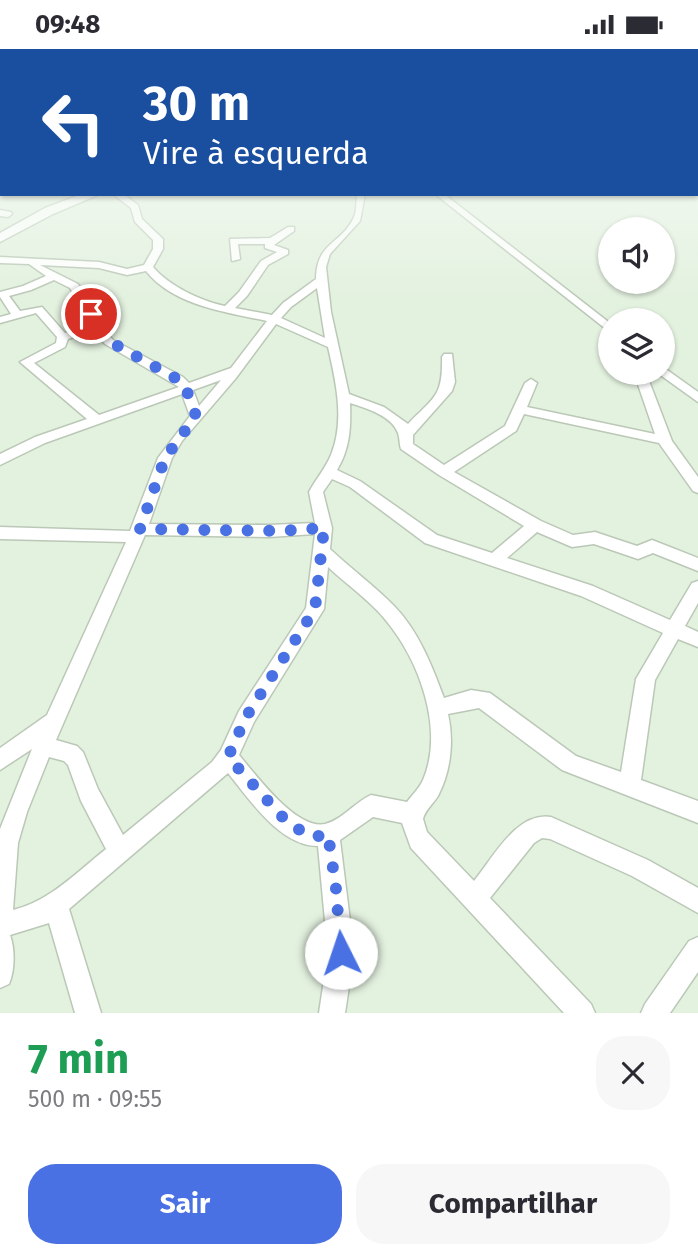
<!DOCTYPE html>
<html lang="pt">
<meta charset="utf-8">
<style>
:root{--surface:#fff;--page:#f7f7f7;--text:#2b2b33;--muted:#7c7c81;--accent:#4971e4}
body{margin:0;font-family:"Fira Sans",sans-serif;background:var(--page);color:var(--text);height:100vh;display:flex;flex-direction:column;font-size:26px;white-space:nowrap}
*{box-sizing:border-box;margin:0}
p{font-size:23px;color:var(--muted)}
.icon{flex:none;width:38px;height:38px;fill:none;stroke:currentColor;stroke-width:2;stroke-linecap:round;stroke-linejoin:round}
.map{position:relative;height:964px;overflow:hidden}
.details{display:flex;flex-direction:column;background:var(--surface);flex:1}
.details>*{flex:none}
.guide{position:absolute;left:0px;top:0px;width:698px;height:147px;box-shadow:0 2px 5px #0004;background:#1a4fa0;color:#fff;overflow:hidden}
.tools{position:absolute;left:598px;top:168px;display:grid;gap:14px}
.tools a{display:grid;place-items:center;width:77px;height:77px;border-radius:50%;background:var(--surface);box-shadow:0 2px 5px #0004;font-size:35px}
.pin{position:absolute;display:grid;place-items:center;width:60px;height:60px;color:#fff;margin:-30px;border:4px solid #fff;border-radius:50%;box-shadow:0 2px 7px #0007}
.me{position:absolute;width:77px;margin:-38px;rotate:356deg;stroke-linejoin:round;filter:drop-shadow(0 0 5px #0008)}
.turn{display:flex;align-items:center;gap:24px;height:147px;padding:0 28px;font-size:32px}
.turn .icon{width:91px;height:91px;stroke-width:2.5}
.turn b{display:block;font-size:49px;line-height:60px}
.round{display:grid;place-items:center;flex:none;width:74px;height:74px;border-radius:28px;background:var(--page)}
.head{display:flex;align-items:center;justify-content:space-between;height:119px;padding:0 28px}
h1{font-size:42px;font-weight:700;line-height:52px;color:#1e9e55}
.primary-button{display:flex;gap:14px;margin-top:auto;padding:14px 28px}
.primary-button a{flex:1;height:80px;border-radius:28px;background:var(--accent);color:#fff;font-size:28px;font-weight:700;line-height:80px;text-align:center}
.primary-button a+a{background:var(--page);color:var(--text)}
.status{display:flex;justify-content:space-between;align-items:center;height:49px;padding:0 35px;background:var(--surface);direction:ltr}
.status svg{height:19px;fill:currentColor}
.map>svg:first-child{display:block}
</style>
<div class="status"><b>09:48</b><svg viewBox="0 0 49 12"><path d="M0 12V9h3v3zM5 12V6h3v6zM10 12V3h3v9zM15 12V0h3v12zM26 1h20v11H26zM47 4h2v5h-2z"/></svg></div>
<div class="map">
<svg width="698" height="964" viewBox="0 0 698 964">
<rect width="100%" height="100%" fill="#e3f1df"/>
<g fill="none" stroke-linecap="round" stroke-linejoin="round">
<defs>
<g id="minor">
<path d="M113,145h10l15,11 4,14 21,20v10l-10,18c16,19 48,34 72,39l14,-14 22,-31 16,-9 -12,-4v-4h-27l2,15 -8,2 -2,-22 40,-1 18,-11h6v4l-20,14 14,5v4l-20,11 -21,31 -12,12 37,7 11,-12 33,-24c0,-37 26,-35 38,-62 3,-7 2,-15 3,-23h8l-5,27 -30,33 -4,13 5,45 18,82 35,13 24,17c26,-27 35,-27 34,-67l2,-3h8l3,28 -3,9 -39,44v9l31,21 61,-39 20,-43 6,-4 6,4 -10,24 128,27 -21,-61h12l26,68 26,36v16l-5,-2 -34,-48 -135,-29 -8,17 -62,41 87,49 32,14 22,-3 42,14 15,-6 46,18v13l-45,-18 -15,6 -44,-15 -22,3 -35,-15 -30,26 86,28 77,34 22,-37 6,-2v22l-13,23 13,6v15l-20,-8 -23,41 -14,100 57,21v22l-136,-53 -83,-62 -31,6c6,27 3,57 -10,82 -5,8 -13,14 -15,23l4,13 47,49c19,-23 43,-70 77,-64l97,43 50,28v25l-66,-37 -82,-37 -8,-1 -8,5 -44,55 101,106 4,9h-31l-153,-165 -9,-25 -29,-6 -33,23 14,113 -9,60h-26l9,-60 -10,-107c-38,0 -68,-46 -90,-73l-159,136 32,104h-26l-26,-90 -39,12c5,14 5,35 -1,49l-9,4v-159l32,-80 -32,21v-22l47,-33 79,-173 -126,-3v-12l130,4 28,-73 32,-42 -8,-22 -137,49 -45,22v-11l35,-17 52,-18 -67,-57 36,-19 1,-6 -21,-24 -36,10v-6l11,-3 -11,-17v-5l23,-6 23,-10 -17,-12 -29,-1v-6l99,5 28,7 17,-4 9,-16v-9l-18,-18 -4,-14zM40,216l59,3 28,7 19,-4c28,35 80,41 121,50l-36,47 -42,15 -6,-6 -70,-37 -8,-9 -1,-7 -26,-40zM54,231l16,8 22,36 -27,9 -23,-26 -22,4 -11,-15 22,-6zM317,239l8,50 -44,-20 10,-11zM276,275l52,23c8,35 17,74 3,108 -6,14 -15,24 -22,37l6,31 -46,2 -120,-1 23,-66 10,-17 54,-63zM93,282l12,13 74,43 -80,28 -65,-52 31,-16 3,-8zM221,331l-22,26 -6,-16zM350,354c16,5 42,13 48,30 2,5 1,11 3,16l38,26 85,51 -32,27 -55,-18 -77,-54 -23,-11c13,-21 14,-43 13,-67zM332,430l18,8 75,56 156,53 82,37 -27,46 -15,93 -45,-16 -86,-63 -19,-3 -27,8c-12,-32 -25,-66 -49,-91 -20,-21 -44,-38 -65,-58l2,-21 -9,-36zM315,485l-9,74 -67,103 -18,39 -9,12 -89,73 -25,-46 -15,-37 -6,-6 -21,-6 89,-205 124,2zM328,518c18,17 40,32 56,51 35,41 61,111 39,162 -4,9 -11,15 -16,22l-36,-7c-16,7 -29,25 -46,29 -29,6 -69,-49 -86,-69l15,-33 70,-113zM49,708l15,4 4,4 13,36 25,48c-29,23 -56,52 -93,61l5,-67 9,-31z"/>
<polygon points="435,145 444,145 611,275 611,284"/>
<polygon points="0,161 11,163 12,165 8,168 0,167"/>
<polygon points="663,318 698,343 698,353 659,325 663,324"/>
<polygon points="698,888 698,923 670,964 641,964 645,955 689,892"/>
</g>
<polygon id="secondary" points="82,145 100,145 53,165 0,193 0,184 45,159"/>
</defs>
<use href="#minor" stroke="#bbc8b7" stroke-width="3"/>
<use href="#secondary" stroke="#bbc8b7" stroke-width="3"/>
<use href="#minor" fill="#fff" fill-rule="evenodd"/>
<use href="#secondary" fill="#fff" fill-rule="evenodd"/>
</g>
<linearGradient id="sky" x2="0" y2="1"><stop stop-color="#6bafcc"/><stop offset="0.46" stop-color="#f2f9f1"/><stop offset="1" stop-color="#f2f9f1" stop-opacity="0"/></linearGradient>
<rect width="698" height="249" fill="url(#sky)"/>
<g fill="none" stroke-linecap="round" stroke-linejoin="round">
<polyline stroke="#4971e4" stroke-width="12" stroke-dasharray="0 21.6" points="91,265 99,283 109,292 179,331 185,337 196,367 165,409 140,480 281,482 324,479 315,560 246,668 228,708 289,775 313,788 328,785 336,840 341,904"/>
</g>
</svg>
<div class="tools">
<a><svg class="icon" aria-label="sound" viewBox="0 0 24 24"><path d="M4 9h4l5-4v14l-5-4H4zM17 9q2 3 0 6"/></svg></a>
<a><svg class="icon" aria-label="layers" viewBox="0 0 24 24"><path d="M12 4l9 5-9 5-9-5zM3 14l9 5 9-5"/></svg></a>
</div>
<div class="pin" style="left:91px;top:265px;background:#d93025"><svg class="icon" aria-label="arrive" viewBox="0 0 24 24"><path d="M6 21V4h12l-3 4 3 4H6"/></svg></div>
<svg class="me" style="left:341px;top:904px" viewBox="-20 -20 40 40"><circle r="19" fill="#fff"/><path d="M0-13L10 11 0 6-10 11z" fill="#4971e4"/></svg>
<div class="guide">
<div class="turn"><svg class="icon" aria-label="left" viewBox="0 0 24 24"><path d="M17 20v-9H6M10 6l-5 5 5 5"/></svg><div><b>30 m</b>Vire à esquerda</div></div>
</div>
</div>
<section class="details">
<div class="head"><div><h1>7 min</h1><p>500 m · 09:55</p></div><a class="round"><svg class="icon" aria-label="close" viewBox="0 0 24 24"><path d="M6 6l12 12M18 6L6 18"/></svg></a></div>
<div class="primary-button"><a>Sair</a><a>Compartilhar</a></div>
</section>
